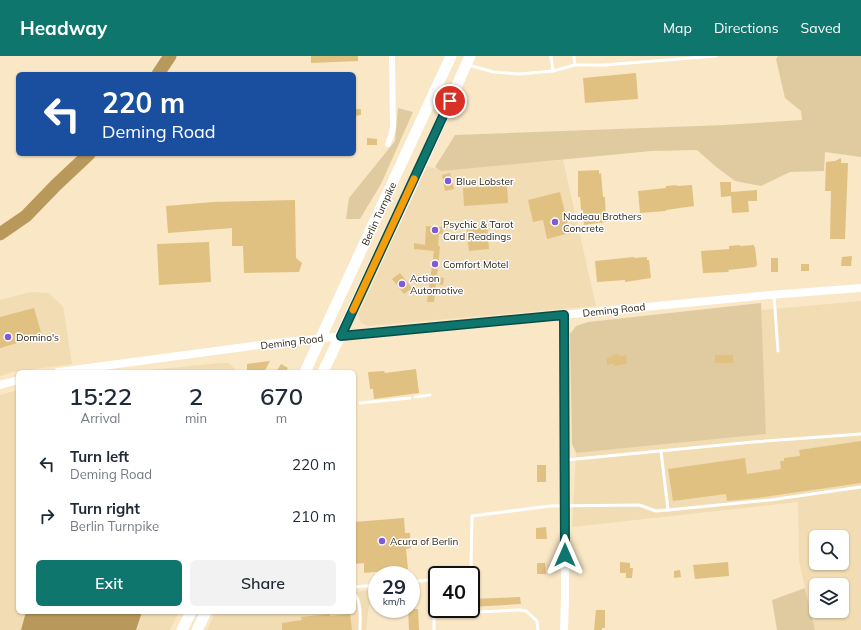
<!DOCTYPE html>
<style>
:root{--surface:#fff;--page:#f2f2f3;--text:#1f2937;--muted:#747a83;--accent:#0f766e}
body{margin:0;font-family:Mulish,sans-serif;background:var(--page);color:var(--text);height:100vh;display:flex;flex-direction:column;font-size:15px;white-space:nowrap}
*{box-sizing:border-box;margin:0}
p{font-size:13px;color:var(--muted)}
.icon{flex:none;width:22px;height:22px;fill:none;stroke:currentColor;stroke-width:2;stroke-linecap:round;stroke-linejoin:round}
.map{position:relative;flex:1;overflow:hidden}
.drawer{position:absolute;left:16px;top:314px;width:340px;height:244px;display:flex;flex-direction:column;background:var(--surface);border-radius:6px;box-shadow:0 1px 3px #0004}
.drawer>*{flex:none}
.hud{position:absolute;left:16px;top:16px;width:340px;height:84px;border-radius:6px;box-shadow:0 1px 3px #0004;background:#1a4fa0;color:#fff;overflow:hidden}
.buttons{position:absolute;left:809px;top:474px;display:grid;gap:8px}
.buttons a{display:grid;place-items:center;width:40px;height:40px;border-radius:6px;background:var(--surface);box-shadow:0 1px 3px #0004;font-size:20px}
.speed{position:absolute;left:368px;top:510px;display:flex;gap:8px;font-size:20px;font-weight:700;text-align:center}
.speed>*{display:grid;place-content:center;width:52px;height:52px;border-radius:50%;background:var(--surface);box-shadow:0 1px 3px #0004;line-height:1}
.speed small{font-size:10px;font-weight:400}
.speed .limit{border:2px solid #111;border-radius:6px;background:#fff;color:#111}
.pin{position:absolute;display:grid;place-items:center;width:34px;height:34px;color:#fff;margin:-17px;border:2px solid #fff;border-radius:50%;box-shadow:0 1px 4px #0007}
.me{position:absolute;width:44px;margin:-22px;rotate:0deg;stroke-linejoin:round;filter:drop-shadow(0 0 3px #0008)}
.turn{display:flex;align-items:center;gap:14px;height:84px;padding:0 20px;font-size:18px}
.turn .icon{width:52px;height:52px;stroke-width:2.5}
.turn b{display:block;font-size:28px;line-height:34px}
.eta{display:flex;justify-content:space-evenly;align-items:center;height:68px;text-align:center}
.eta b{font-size:24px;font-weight:600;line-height:28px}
.primary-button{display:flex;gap:8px;margin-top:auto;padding:8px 20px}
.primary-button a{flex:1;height:46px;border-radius:6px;background:var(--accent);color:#fff;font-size:16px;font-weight:600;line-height:46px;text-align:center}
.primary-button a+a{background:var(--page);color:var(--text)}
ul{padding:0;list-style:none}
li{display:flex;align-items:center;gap:12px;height:52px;padding:0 20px}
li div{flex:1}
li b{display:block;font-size:15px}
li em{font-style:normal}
header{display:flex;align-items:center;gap:24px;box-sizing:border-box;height:56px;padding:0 20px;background:var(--accent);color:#fff}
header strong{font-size:19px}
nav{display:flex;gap:22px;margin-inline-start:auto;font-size:14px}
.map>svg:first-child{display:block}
</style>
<header>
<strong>Headway</strong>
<nav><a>Map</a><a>Directions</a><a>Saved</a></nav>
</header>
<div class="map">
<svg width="861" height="574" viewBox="0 0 861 574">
<rect width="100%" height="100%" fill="#f9e7c6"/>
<g fill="#f1dcb4" fill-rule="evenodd">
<polygon points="563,104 596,250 368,270 361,267 358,259 427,110 441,114"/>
<polygon points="30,236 48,237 63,250 72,308 13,316 0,320 0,244"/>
<path d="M861,245v329h-46l-16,-69 -1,-59 -226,25 4,-74 190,-19 -5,-124zM816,481h26v26h-26zM816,529h26v26h-26z"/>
<polygon points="220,307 229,307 237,316 131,316"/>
<polygon points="18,334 18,556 179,556 170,574 0,574 0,339"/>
<polygon points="372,534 368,556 366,574 207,574 214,559 219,556 354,556 354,536"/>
</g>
<g fill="#e0cba1">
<polygon points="778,0 861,0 861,101 825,96 824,115 790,116 761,130 735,125 715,110 697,94 652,95 441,115 435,111 455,79 725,69 802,64 801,55 785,42 776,3"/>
<polygon points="398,52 413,56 381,128 360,163 346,163 349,142 395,85"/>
<polygon points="761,247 766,378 576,397 572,388 570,278 576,270 588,266"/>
<polygon points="805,532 815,574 777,574 772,544"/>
</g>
<polygon fill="#b8995b" points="26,556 142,556 136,574 21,574"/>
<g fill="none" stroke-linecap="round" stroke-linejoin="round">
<g stroke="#b8995b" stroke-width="13">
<polyline points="158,18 170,0"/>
<polyline points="0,178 26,160 56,129 89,98"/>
</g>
</g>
<g fill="#e1c182">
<polygon points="311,0 358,0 358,5 311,7"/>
<polygon points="636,17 638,43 585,47 583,22"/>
<polygon points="354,53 361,53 361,59 354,60"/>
<polygon points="367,82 377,83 377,89 367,89"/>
<polygon points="841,102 841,107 848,107 845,183 830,183 831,135 825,135 826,106 835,105"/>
<polygon points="599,114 599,118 601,117 603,141 605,141 606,166 584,169 583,154 581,154 580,141 578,141 578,115"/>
<polygon points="450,117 454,133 445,135 442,119"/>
<polygon points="720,126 731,126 731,136 757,134 757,145 748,145 749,156 732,157 731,140 721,141"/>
<polygon points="507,129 508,147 464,150 463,132"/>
<polygon points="677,129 677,130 692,129 694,150 666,154 666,155 640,157 638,135 666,132 666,130"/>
<polygon points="560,136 570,177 547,183 543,164 533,166 528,144"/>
<polygon points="295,144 296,202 302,207 299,216 244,217 243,190 232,190 232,172 168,177 166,150 213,146"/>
<polygon points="487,167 489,193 469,195 466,169"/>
<polygon points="426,170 444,171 443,178 439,178 438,190 440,190 437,221 444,222 443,229 436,228 434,246 427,246 434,195 414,193 414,187 425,189"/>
<polygon points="209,186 211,226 159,229 157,188"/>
<polygon points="740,189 740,190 754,189 754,191 755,191 757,209 755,211 728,214 729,216 703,217 701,195 729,193 729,190"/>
<polygon points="852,200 851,210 841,210 842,201"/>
<polygon points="634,201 634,202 647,201 647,204 649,204 651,222 625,226 625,224 597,226 595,205"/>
<rect x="771" y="202" width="7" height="14"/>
<rect x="801" y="208" width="8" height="7"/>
<polygon points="400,217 412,232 404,238 392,223"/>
<polygon points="34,252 42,280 0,292 0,261"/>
<polygon points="619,298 620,300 626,299 627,308 614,310 614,308 607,309 607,302 613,301 612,299"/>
<rect x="715" y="299" width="18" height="8"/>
<polygon points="270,305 264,316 249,316 247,314 247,308"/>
<polygon points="281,308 288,312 285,316 276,316"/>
<polygon points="416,313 419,337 374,343 373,333 370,333 368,316 384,315 385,317"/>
<polygon points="861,385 861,427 757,442 727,445 726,438 673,445 668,413 745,402 747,418 781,413 780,405 784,405 784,402 800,400 799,394"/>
<rect x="537" y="409" width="9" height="17"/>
<polygon points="404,462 405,477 410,477 411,492 406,493 408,513 364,517 364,507 354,508 354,466"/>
<polygon points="546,471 547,483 536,483 536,472"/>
<polygon points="620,506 630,507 630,512 633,512 632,522 626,522 626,517 620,517"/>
<polygon points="728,506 729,520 695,523 693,509"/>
<polygon points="537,507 545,507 546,518 537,518"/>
<polygon points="680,514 681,521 674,522 674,515"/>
<polygon points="520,541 521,548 471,551 471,543"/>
<polygon points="408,553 418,553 419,574 409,574"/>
<polygon points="596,554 605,554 605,572 602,572 602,574 594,574"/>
<polygon points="330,558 330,560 350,558 352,574 282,574 282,567 302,564 301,561"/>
</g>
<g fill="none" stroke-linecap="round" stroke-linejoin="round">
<g stroke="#fff" stroke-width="3">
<polyline points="551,0 553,15 575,9 574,0"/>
<polyline points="468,9 494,16 519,18 553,15"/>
<polyline points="575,9 604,9 716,0"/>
<polyline points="774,239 778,295"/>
<polyline points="415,341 430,339"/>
<polyline points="360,347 410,342"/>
<polyline points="661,395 668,454"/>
<polyline points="566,404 753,386 861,378"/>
<polyline points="463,519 471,512 472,460 550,450 639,449 656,455 668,454 770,444 861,431"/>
<polyline points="411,526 437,523"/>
<polyline points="354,531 377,529"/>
<path d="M354,537c8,10 6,25 6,37"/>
<polyline points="434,574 434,558 520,554 526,555 537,565 538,574"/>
</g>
<polyline stroke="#fff" stroke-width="6" points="388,88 391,80 393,71 392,0"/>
<g stroke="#fff" stroke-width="8">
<polyline points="58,316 275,287 354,279 769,239 861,232"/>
<polyline points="0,329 18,324"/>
<polyline points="564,574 565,540 564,259"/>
</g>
<g stroke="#fff" stroke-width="11">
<polyline points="305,316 451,0"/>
<polyline points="323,316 418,116 470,0"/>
<polyline points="182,574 191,556"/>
<polyline points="197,574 206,556"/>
</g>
</g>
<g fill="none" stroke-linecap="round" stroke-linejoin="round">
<defs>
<polyline id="route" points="450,45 341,280 564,259 565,499"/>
</defs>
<use href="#route" stroke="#0a4d48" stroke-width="10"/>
<use href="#route" stroke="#0f766e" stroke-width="7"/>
<polyline stroke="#f59e0b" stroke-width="7" points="353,254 414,123"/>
</g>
<g fill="#7f5bd5" stroke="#fff" stroke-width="1.5">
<circle cx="448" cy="125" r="4"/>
<circle cx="555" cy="166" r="4"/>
<circle cx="435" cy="174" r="4"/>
<circle cx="435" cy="208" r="4"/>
<circle cx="402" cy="228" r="4"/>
<circle cx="8" cy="281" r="4"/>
<circle cx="382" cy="485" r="4"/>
</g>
<g text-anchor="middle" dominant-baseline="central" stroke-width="3" stroke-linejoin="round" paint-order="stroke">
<g font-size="10" fill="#2b2518" stroke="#fff" text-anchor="start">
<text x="456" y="125">Blue Lobster</text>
<text x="563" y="160">Nadeau Brothers<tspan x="563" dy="12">Concrete</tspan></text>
<text x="443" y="168">Psychic &amp; Tarot<tspan x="443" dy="12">Card Readings</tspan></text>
<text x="443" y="208">Comfort Motel</text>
<text x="410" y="222">Action<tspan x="410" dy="12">Automotive</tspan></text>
<text x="16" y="281">Domino's</text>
<text x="390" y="485">Acura of Berlin</text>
</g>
<g font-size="10" fill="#2b2518" stroke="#fff">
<text transform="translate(379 158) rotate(-65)">Berlin Turnpike</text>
<text transform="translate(614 254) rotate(-6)">Deming Road</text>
<text transform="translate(292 286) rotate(-7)">Deming Road</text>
</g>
</g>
</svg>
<div class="buttons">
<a><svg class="icon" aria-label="search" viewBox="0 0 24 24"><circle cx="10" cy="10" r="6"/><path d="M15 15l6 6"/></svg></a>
<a><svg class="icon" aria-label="layers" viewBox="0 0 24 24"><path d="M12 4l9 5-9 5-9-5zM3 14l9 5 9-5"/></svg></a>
</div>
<div class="speed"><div>29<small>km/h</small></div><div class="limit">40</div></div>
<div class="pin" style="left:450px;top:45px;background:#d93025"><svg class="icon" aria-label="arrive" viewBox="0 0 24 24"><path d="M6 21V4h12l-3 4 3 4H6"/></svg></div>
<svg class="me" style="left:565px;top:499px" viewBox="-20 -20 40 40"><path d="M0-17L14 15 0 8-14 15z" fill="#0f766e" stroke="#fff" stroke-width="4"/></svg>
<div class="hud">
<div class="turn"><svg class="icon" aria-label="left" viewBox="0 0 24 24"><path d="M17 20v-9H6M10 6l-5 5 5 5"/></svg><div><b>220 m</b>Deming Road</div></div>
</div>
<section class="drawer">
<div class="eta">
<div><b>15:22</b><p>Arrival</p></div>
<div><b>2</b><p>min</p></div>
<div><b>670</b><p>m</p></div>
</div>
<ul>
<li><svg class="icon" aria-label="left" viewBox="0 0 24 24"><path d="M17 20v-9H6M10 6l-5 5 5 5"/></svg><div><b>Turn left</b><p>Deming Road</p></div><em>220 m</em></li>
<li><svg class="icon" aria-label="right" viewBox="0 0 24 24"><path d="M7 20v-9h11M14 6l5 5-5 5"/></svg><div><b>Turn right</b><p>Berlin Turnpike</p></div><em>210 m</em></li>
</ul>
<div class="primary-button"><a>Exit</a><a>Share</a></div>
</section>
</div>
